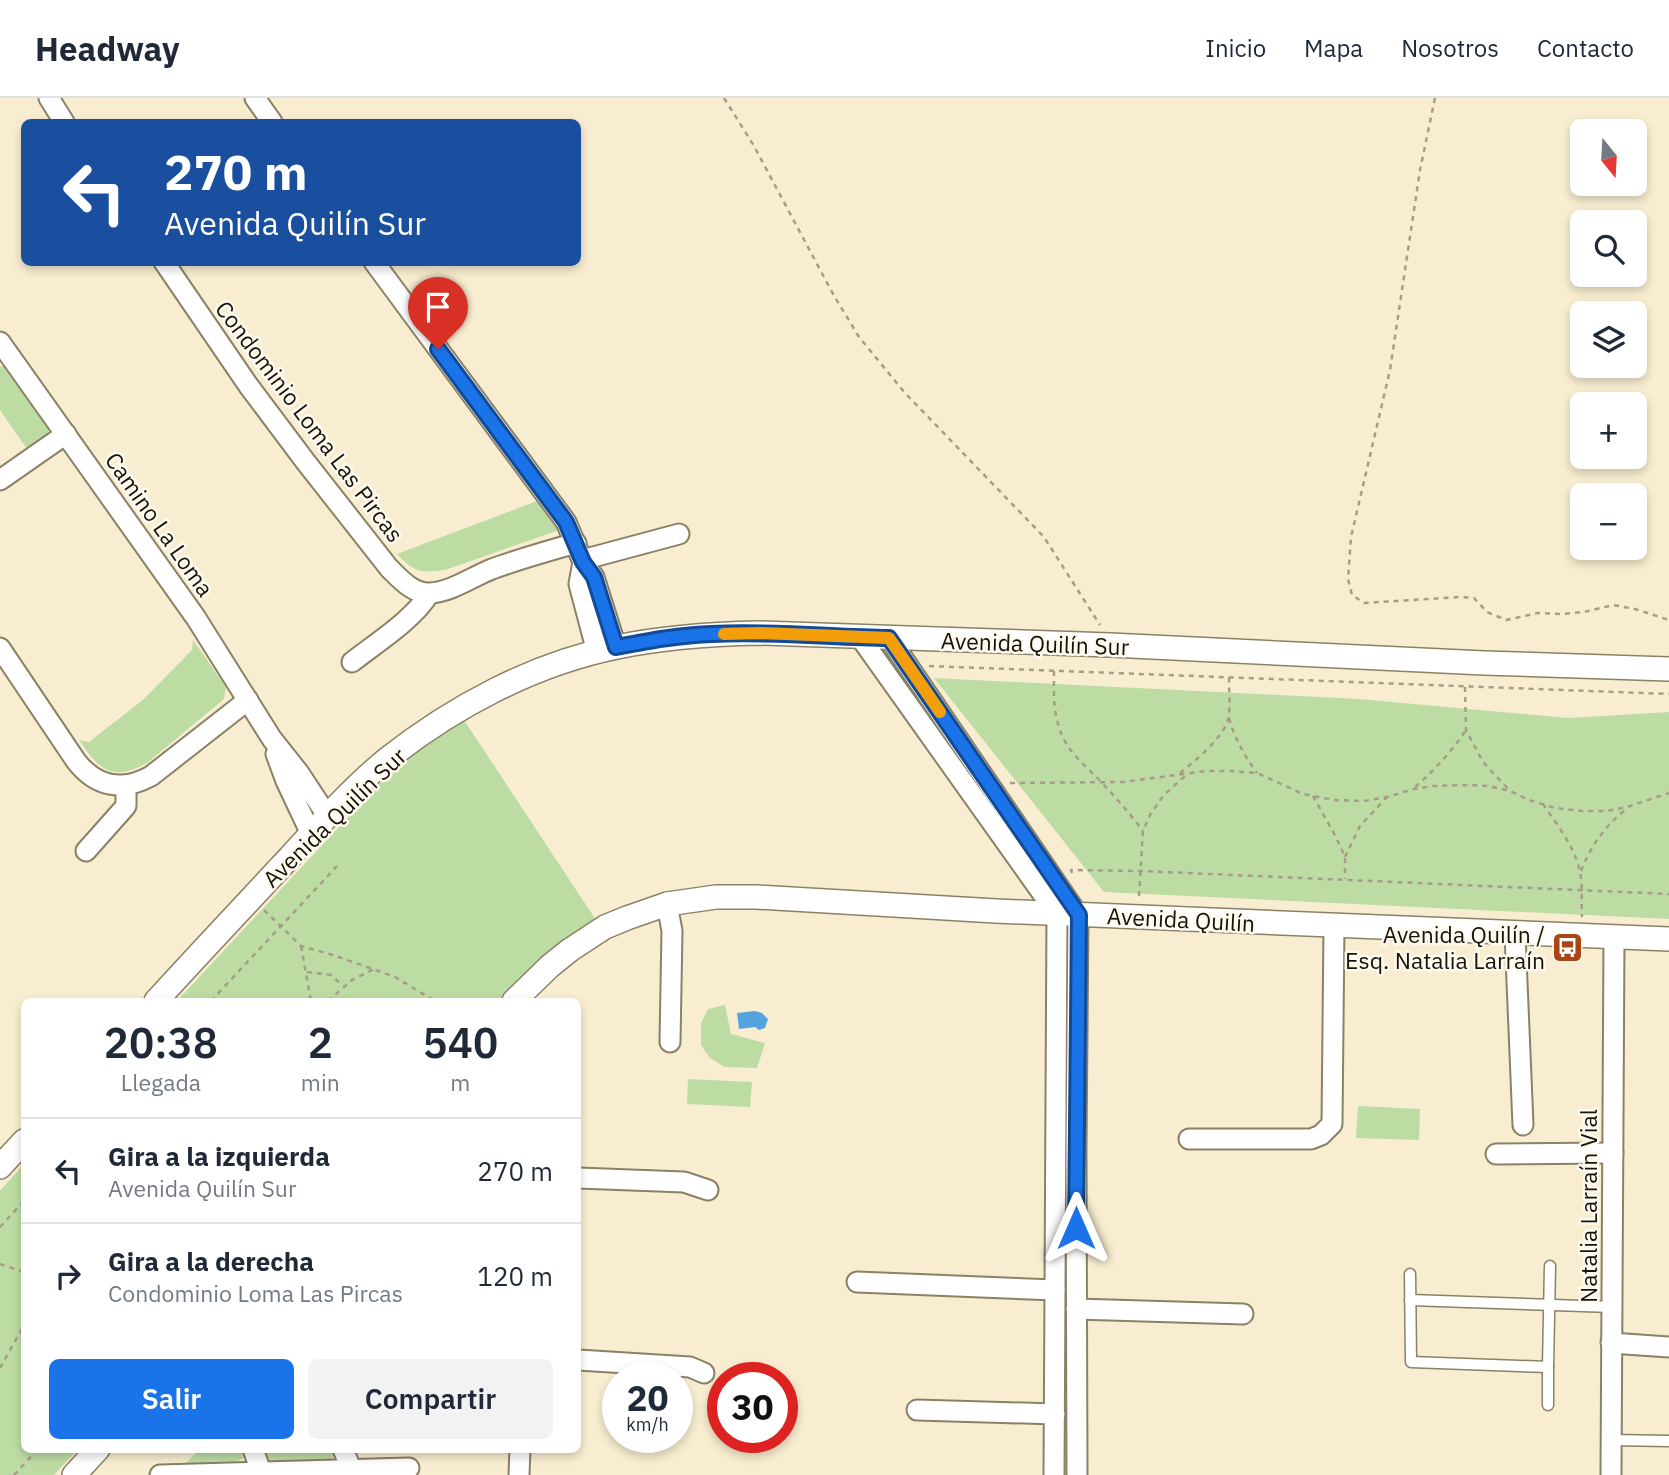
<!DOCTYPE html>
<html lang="es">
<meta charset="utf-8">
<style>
:root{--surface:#fff;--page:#f2f2f3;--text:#1f2937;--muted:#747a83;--line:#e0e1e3;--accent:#1a73e8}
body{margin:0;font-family:"IBM Plex Sans",sans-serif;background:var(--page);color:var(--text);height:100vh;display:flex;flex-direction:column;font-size:26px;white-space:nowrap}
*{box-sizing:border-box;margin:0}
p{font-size:23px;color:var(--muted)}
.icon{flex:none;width:38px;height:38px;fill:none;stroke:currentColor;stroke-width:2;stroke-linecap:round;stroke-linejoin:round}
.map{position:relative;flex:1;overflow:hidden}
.drawer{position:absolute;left:21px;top:900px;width:560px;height:455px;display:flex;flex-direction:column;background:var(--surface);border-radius:10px;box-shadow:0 4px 10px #0003}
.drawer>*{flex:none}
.top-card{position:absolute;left:21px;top:21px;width:560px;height:147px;border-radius:10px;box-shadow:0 4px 10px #0003;background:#1a4fa0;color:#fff;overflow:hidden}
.needle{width:46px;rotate:162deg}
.buttons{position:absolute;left:1570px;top:21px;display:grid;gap:14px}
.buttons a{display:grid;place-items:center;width:77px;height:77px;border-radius:10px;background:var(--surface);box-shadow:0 4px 10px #0003;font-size:35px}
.speed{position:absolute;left:602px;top:1264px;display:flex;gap:14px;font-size:35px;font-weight:700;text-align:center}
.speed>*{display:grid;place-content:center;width:91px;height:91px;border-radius:50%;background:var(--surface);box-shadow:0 4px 10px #0003;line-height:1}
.speed small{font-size:18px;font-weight:400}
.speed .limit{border:10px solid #d22;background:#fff;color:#111}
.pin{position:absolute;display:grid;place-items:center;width:60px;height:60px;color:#fff;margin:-72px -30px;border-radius:50% 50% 50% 0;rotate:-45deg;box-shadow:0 0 7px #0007}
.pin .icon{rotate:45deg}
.me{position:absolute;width:77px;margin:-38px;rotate:0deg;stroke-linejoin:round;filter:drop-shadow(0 0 5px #0008)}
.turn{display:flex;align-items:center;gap:24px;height:147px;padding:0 28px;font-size:32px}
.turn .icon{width:91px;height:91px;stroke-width:2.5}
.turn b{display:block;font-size:49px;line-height:60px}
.eta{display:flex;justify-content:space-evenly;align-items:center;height:119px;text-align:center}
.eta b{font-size:42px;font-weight:600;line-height:49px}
.primary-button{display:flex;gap:14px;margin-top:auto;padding:14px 28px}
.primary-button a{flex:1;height:80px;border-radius:10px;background:var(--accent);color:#fff;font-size:28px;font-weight:600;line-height:80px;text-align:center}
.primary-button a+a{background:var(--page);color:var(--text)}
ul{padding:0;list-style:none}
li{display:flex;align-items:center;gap:21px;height:105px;padding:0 28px;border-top:2px solid var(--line)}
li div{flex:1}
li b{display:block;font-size:26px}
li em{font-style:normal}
header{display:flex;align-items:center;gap:42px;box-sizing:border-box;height:98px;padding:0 35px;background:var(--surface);border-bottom:2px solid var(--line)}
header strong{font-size:33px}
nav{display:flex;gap:38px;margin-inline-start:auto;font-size:24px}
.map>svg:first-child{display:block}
</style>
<header>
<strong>Headway</strong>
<nav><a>Inicio</a><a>Mapa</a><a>Nosotros</a><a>Contacto</a></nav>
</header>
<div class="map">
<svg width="1669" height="1377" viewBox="0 0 1669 1377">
<rect width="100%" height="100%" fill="#f8edd0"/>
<g fill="#bddca4">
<path d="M2,268l6,2 42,59c-3,13 -13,16 -23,22l-27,-39v-43z"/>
<path d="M537,403l22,29 -114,40c-25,3 -30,3 -48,-16z"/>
<path d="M193,542l33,47 -2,12 -77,64c-35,19 -48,7 -68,-23l10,2 55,-43 48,-49z"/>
<polygon points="934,580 1359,601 1568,620 1669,614 1669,821 1104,794"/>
<polygon points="456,610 596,822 506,903 177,903 418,644"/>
<polygon points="725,907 731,936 765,945 757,970 725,969 710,960 701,947 701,925 708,911"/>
<polygon points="688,981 752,984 750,1009 687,1006"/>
<polygon points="1358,1008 1420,1011 1419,1042 1356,1040"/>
<polygon points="24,1066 24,1351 78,1351 54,1377 0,1377 0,1093"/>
<polygon points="200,1351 242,1351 243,1360 233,1366 184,1367"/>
<polygon points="259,1351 333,1351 335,1357 329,1364 269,1365 266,1363"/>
</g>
<polygon fill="#53a4dd" points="755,913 762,915 768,921 765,930 759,932 755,929 739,931 737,915"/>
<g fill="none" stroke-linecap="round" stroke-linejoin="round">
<defs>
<g id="service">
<polyline points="1410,1176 1411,1264 1548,1269 1550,1168"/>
<polyline points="1410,1202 1612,1209"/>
<polyline points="1548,1307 1548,1269"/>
<polyline points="1611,1342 1669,1343"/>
</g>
<g id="minor">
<polyline points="49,0 64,24"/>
<polyline points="255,0 272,24"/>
<path d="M164,164l84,123 57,76 84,107c11,11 24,26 41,25 21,-1 42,-16 62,-24 27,-10 56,-18 84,-26"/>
<polyline points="374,164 566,424 583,464 594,479 616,549"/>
<polyline points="0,244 196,520 272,641 299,675 328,719"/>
<polyline points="0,382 66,336"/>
<polyline points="582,462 679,436"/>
<polyline points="583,464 579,486 597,554"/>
<polyline points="860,539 1057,816 1054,1377"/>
<polyline points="889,540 1078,817 1076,1049 1077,1377"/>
<path d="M0,550l76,113c20,26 46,31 75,15l97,-76"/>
<path d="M352,564c24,-19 61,-42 77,-68"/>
<polyline points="276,656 286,683 311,736"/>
<polyline points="86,753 126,708 126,687"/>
<polyline points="667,806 672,833 670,944"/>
<polyline points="1515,836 1523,1027"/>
<polyline points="1189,1041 1311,1041 1321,1037 1332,1026 1334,828"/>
<polyline points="1496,1056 1613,1055"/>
<polyline points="578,1080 684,1084 708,1092"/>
<polyline points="857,1184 1055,1192"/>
<polyline points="1076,1211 1243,1216"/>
<polyline points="1611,1245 1669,1249"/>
<polyline points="578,1262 690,1269 704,1275"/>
<polyline points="917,1312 1055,1316"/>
<polyline points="253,1351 261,1374"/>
<polyline points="343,1351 351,1371"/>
<polyline points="160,1377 409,1370"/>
<polyline points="519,1377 520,1351"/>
<polyline points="1611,1377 1614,840"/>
</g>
<g id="tertiary">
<path d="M156,903c44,-48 89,-96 133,-143 31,-34 62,-69 97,-98 67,-53 147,-96 231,-113 47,-10 94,-13 142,-14l351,12 374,18 185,6"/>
<polyline points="514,903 550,868 570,852 605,829 627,820 667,806 716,799 756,799 996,813 1669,841"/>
<polyline points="0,1069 24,1043"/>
<polyline points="74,1377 98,1351"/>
</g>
</defs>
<use href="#service" stroke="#8b8167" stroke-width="13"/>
<use href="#minor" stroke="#8b8167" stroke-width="23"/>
<use href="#tertiary" stroke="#8b8167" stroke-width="26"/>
<g stroke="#a59d87" stroke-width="2.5" stroke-dasharray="5 5" stroke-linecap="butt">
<polyline points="724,0 754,48 833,196 859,239 905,295 1044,439 1100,527"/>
<polyline points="1435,0 1420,72 1390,272 1351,439 1348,481 1352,497 1364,505 1460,499 1474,500 1487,514 1506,522 1538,515 1561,516 1584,514 1613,507 1635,511 1669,522"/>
<polyline points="929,568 1669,596"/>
<path d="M1054,573c0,16 -1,33 3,49 7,32 27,43 47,65 14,15 27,30 39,46"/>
<polyline points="1465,589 1466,632 1483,664 1510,693"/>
<path d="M1229,620c6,21 15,37 28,55"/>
<path d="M1180,675c15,-12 46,-37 49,-57 1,-13 0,-26 0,-39"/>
<polyline points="1010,685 1123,684 1206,673 1231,673 1257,675 1303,696 1334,702 1364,703 1387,699 1414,691 1433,688 1469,687 1489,688 1510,693 1529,702 1555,710 1582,713 1607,713 1627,709 1669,695"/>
<path d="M1415,689c20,-17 36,-35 51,-57"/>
<polyline points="1313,698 1336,739 1345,759 1345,781"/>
<path d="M1543,706c14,21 32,43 37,68 3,14 1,30 2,45"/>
<polyline points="1345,759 1360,728 1387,699"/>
<path d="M1581,773c10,-25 23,-44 44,-61"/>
<polyline points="1072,775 1071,772 1141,773 1669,796"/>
<polyline points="1139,798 1143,733 1150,717 1163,698 1186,677"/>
<polyline points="264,812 301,848 333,857 395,879 435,903"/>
<polyline points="301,848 311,903"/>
<polyline points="307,874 331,877 343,888"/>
<polyline points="211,903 337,768"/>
<polyline points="328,903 352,882 374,871"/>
<polyline points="0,1129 24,1103"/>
<polyline points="0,1166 24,1174"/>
<polyline points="0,1270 24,1227"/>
<polyline points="14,1377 38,1351"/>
</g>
<use href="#service" stroke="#fff" stroke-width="10"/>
<use href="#minor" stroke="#fff" stroke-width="19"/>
<use href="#tertiary" stroke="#fff" stroke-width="23"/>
</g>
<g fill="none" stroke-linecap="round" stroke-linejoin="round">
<defs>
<path id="route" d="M438,251l128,173 17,40 11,15 22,70c32,-6 63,-12 96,-13 59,-3 118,3 177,4l190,277 -3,313"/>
</defs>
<use href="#route" stroke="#114b97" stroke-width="18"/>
<use href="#route" stroke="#1a73e8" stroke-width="12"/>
<polyline stroke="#f59e0b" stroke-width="12" points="724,536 759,535 889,540 940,614"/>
</g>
<defs>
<symbol id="bus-square" viewBox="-11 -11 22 22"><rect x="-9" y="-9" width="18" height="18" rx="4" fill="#aa4615" stroke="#fffaef"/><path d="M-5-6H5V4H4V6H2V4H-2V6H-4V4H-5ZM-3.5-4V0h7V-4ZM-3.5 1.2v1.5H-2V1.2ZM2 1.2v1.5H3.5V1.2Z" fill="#fff"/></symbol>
</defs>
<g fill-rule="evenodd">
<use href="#bus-square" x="1550" y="832" width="35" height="35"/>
</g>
<g text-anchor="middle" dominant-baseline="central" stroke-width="5" stroke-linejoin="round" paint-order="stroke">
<g font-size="23" fill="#171309" stroke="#fffaef">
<text transform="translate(310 323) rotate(53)">Condominio Loma Las Pircas</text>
<text transform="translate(160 426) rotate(55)">Camino La Loma</text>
<text transform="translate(1035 545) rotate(2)">Avenida Quilín Sur</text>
<text transform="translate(334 719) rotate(-44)">Avenida Quilín Sur</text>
<text transform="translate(1181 821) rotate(3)">Avenida Quilín</text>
<text transform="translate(1588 1108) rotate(-90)">Natalia Larraín Vial</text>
</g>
<g font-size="23" fill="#171309" stroke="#fffaef" text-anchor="end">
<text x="1545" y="836">Avenida Quilín /<tspan x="1545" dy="26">Esq. Natalia Larraín</tspan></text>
</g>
</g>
</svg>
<div class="buttons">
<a><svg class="needle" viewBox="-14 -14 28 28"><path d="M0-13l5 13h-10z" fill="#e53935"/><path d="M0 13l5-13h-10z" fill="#747a83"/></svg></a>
<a><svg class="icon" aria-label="search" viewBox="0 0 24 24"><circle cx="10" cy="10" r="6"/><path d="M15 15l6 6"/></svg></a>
<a><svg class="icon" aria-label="layers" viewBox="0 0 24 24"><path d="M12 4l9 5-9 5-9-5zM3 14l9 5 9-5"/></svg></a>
<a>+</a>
<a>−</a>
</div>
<div class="speed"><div>20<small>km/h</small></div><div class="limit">30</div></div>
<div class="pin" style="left:438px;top:251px;background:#d93025"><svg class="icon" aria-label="arrive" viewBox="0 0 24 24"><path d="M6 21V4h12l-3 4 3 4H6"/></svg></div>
<svg class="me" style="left:1076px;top:1130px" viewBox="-20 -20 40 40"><path d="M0-17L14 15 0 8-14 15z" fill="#1a73e8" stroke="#fff" stroke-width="4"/></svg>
<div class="top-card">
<div class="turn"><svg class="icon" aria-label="left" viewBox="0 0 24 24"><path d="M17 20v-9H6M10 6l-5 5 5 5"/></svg><div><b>270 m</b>Avenida Quilín Sur</div></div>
</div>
<section class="drawer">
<div class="eta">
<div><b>20:38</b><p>Llegada</p></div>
<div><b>2</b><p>min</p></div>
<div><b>540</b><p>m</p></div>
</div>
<ul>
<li><svg class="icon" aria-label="left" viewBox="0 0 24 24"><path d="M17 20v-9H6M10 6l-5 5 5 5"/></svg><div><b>Gira a la izquierda</b><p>Avenida Quilín Sur</p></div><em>270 m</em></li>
<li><svg class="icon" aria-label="right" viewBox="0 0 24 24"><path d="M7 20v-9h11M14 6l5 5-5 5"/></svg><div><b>Gira a la derecha</b><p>Condominio Loma Las Pircas</p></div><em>120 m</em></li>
</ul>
<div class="primary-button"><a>Salir</a><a>Compartir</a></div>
</section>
</div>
